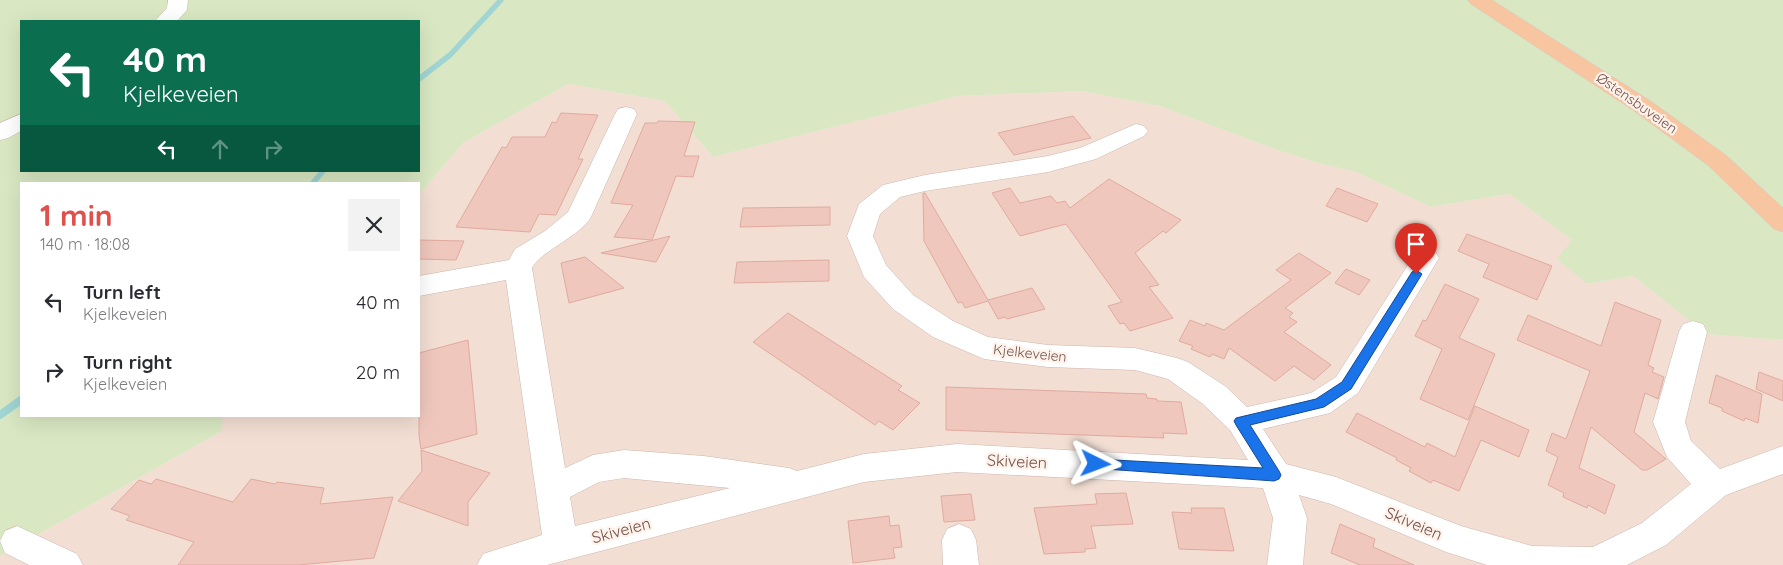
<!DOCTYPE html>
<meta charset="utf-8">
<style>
:root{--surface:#fff;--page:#f2f2f3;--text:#2b2b33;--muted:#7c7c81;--accent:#e0514e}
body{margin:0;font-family:Quicksand,sans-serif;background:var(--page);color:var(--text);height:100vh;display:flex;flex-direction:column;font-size:19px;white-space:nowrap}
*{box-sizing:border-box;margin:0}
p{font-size:16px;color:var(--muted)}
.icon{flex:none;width:28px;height:28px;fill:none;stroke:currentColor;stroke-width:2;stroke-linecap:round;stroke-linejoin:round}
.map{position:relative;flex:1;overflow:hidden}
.details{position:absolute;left:20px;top:182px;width:400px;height:235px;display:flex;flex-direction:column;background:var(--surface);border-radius:0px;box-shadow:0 5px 20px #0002}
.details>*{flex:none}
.guide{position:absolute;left:20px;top:20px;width:400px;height:152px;border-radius:0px;box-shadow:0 5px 20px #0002;background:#0b6e4f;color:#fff;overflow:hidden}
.pin{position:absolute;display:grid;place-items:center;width:42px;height:42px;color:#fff;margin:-51px -21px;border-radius:50% 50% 50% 0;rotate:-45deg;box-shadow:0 0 5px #0007}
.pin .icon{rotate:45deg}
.me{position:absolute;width:55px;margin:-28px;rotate:93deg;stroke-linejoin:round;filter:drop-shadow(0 0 4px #0008)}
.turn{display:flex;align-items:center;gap:18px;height:105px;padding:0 20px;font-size:22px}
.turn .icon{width:65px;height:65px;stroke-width:2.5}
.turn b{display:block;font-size:35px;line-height:42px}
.lanes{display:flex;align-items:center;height:48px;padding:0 20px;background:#0003;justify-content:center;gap:25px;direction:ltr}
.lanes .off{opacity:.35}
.round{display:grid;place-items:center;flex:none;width:52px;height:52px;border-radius:0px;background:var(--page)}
.head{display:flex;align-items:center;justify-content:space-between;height:85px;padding:0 20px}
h1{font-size:30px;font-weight:700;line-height:38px;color:var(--accent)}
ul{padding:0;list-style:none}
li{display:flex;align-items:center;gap:15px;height:70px;padding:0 20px}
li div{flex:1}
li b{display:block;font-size:19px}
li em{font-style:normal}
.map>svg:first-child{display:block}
</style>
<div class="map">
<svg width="1783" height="565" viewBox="0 0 1783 565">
<rect width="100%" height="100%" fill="#fbede4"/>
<polygon fill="#f2ded3" points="568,84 665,101 713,157 959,96 1081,91 1159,106 1283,152 1322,164 1356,172 1431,207 1509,194 1572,240 1587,284 1633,276 1706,334 1783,340 1783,565 0,565 0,556 222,431 222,416 419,416 419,195 463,143"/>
<path fill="#d9e8c3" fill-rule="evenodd" d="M0,0h1783v340l-77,-6 -73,-58 -46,8 -30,-25 15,-19 -63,-46 -78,13 -75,-35 -34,-8 -39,-12 -124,-46 -78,-15 -122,5 -246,61 -48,-56 -97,-17 -105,59 -44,52v-11h-398v232h201v15l-222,125zM21,21h398v150h-398z"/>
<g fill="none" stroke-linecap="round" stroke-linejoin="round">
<g stroke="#a0d5d3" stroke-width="5.5">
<polyline points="419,79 450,55 501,0"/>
<polyline points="312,184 323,171"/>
</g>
<polyline stroke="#a0d5d3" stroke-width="8" points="0,415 21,400"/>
</g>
<g fill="#efc7bd" stroke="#e1aa9e">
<polygon points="561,113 598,115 578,159 583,159 556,215 539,214 530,232 456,227 502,147 506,148 512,137 545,137 552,122 556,123"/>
<polygon points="1073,116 1091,138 1014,155 998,133"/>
<polygon points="658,121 695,122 684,156 699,156 693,177 676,176 652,240 614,237 633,205 611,203 645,123 657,123"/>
<polygon points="1109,179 1181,220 1166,233 1163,231 1135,253 1159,285 1149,287 1173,318 1130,331 1124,323 1120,324 1108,306 1122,302 1066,224 1020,236 992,193 1010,188 1020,203 1051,196 1057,203 1065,201 1070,208"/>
<polygon points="1337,188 1378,204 1367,222 1326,206"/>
<polygon points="923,193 925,193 988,300 1032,288 1045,309 1007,319 1005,317 998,319 988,301 965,308 962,302 958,303 924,241"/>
<polygon points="830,207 830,225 740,227 743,208"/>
<polygon points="1467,234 1552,266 1537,300 1483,277 1489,264 1458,251"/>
<polygon points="670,236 656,262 601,253"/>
<polygon points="419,240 464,241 456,260 419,259"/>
<polygon points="1299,253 1331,273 1285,308 1293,313 1289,317 1297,322 1284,332 1331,365 1314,380 1294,366 1275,381 1229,348 1224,359 1212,354 1210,357 1191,349 1193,346 1179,341 1190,320 1205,326 1206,323 1224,330 1291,280 1276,270"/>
<polygon points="585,257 624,288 569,303 561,263"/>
<polygon points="829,260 829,281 734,283 737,262"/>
<polygon points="1346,269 1370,280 1359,295 1335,283"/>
<polygon points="1445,284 1479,299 1459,338 1495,354 1468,420 1420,399 1442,349 1415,336 1423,320 1426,321"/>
<polygon points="1615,302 1661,320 1648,365 1654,368 1652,372 1664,377 1658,399 1645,393 1634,432 1666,459 1647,470 1642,470 1591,427 1579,468 1615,485 1605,514 1588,505 1587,508 1563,497 1564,493 1548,485 1558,457 1546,451 1552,433 1566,439 1590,371 1517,340 1528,315 1601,346"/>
<polygon points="788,313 902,386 898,390 920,403 893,430 879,421 875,425 753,342"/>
<polygon points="468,340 477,434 421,449 419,436 419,353"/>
<polygon points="1759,372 1783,381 1783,401 1756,389"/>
<polygon points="1716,375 1762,394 1758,423 1745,418 1744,421 1722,411 1722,408 1709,403"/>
<polygon points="946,387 1146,394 1147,398 1157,399 1157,401 1181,402 1187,434 1163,433 1164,438 946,430"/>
<polygon points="1475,406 1529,430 1519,457 1481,440 1459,491 1433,480 1431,483 1409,471 1411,468 1396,460 1397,458 1346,432 1357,413 1425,447 1427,443 1455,457"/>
<polygon points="421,450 490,473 468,502 468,526 398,501 422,471"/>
<polygon points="156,479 233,502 251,479 275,484 277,482 324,488 320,504 393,497 374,558 298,565 178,565 194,542 126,520 130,516 111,509 139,480 151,484"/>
<polygon points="1126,493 1133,524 1091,526 1096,548 1085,549 1085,552 1044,554 1034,508 1097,504 1095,494"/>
<polygon points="971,494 975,520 944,522 941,496"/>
<polygon points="1191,508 1224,508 1234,551 1179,549 1172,512 1192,513"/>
<polygon points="889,516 890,526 899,525 902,547 893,548 895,558 853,563 848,521"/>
<polygon points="1340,524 1375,539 1373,547 1414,565 1360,565 1331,553"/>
</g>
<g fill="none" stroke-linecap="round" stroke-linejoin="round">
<defs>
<g id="minor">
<polygon points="168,0 188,0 187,10 177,21 155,21 167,8"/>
<path d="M626,107l8,2 3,5 -46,103c-13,21 -52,35 -59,51l33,200 28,-13 31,-5 80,6 85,12 8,3 67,-17 93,-10 291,16 -18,-30 -27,-26 -35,-25 -33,-9 -87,-3 -64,-8 -51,-22 -40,-28 -29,-32 -17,-41 12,-32 24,-19 42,-10 123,-19 32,-8 56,-24 8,2 4,5 -4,5 -48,23 -48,13 -123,19 -25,6 -20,17 -7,22 13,29 27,30 40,26 35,16 60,8 87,3 42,10 11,4 37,24 22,21 64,-14 25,-16 81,-126 9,-2 9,2 4,7 -81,135 -28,20 -67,16 23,35 50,13 125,49 71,20 61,1 49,-24 49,-39 -24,-27 -14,-35 26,-90 4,-8 10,-3 10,3 4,8 -22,90 6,19 29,28 63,-23v28l-57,21 -60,50 -39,20h-140l-41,-13 -115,-48 -32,-9 8,23 -4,47h-36l6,-47 -10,-30 -306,-16 -93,10 -317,83h-70l6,-11 59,-19 -36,-255 -87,16v-20l90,-16 6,-11 30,-18 23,-19 47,-98 3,-5zM624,478l106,10 -155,38 -5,-29 29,-15z"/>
<polygon points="21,114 21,131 8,138 0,140 0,123"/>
<polygon points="959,524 971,529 976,540 979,565 943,565 942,540 947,529"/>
<polygon points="17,526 77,554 83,565 29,565 5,553 0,541 5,531"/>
</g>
<polygon id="major" points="1468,0 1492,0 1649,100 1727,156 1783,208 1783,232 1774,229 1709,166 1633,110 1471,4"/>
</defs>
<use href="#minor" stroke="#ceb6ae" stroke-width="1"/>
<use href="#major" stroke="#d5cbc9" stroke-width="1"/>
<use href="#minor" fill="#fff" fill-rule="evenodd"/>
<use href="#major" fill="#f7c59f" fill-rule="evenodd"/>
</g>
<polygon fill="#1a73e8" stroke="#114b97" points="1416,270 1422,274 1351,389 1324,407 1250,425 1279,471 1281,475 1279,479 1274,481 1091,468 1089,464 1091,460 1096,459 1263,468 1236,425 1234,421 1236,418 1316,399 1342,382 1412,272"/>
<g text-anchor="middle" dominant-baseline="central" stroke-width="4.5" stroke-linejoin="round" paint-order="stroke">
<g font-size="14" fill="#72514b" stroke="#fef2ea">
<text transform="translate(1637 103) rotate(35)">Østensbuveien</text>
<text transform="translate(1030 353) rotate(6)">Kjelkeveien</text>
</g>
<g font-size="16" fill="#72514b" stroke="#fef2ea">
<text transform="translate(1017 461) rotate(3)">Skiveien</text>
<text transform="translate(1414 523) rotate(23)">Skiveien</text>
<text transform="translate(621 530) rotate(-15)">Skiveien</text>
</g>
</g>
</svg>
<div class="pin" style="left:1416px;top:274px;background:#d93025"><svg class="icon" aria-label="arrive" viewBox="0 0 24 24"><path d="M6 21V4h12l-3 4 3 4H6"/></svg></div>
<svg class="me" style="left:1096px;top:464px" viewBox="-20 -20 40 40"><path d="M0-17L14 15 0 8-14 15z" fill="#1a73e8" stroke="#fff" stroke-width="4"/></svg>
<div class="guide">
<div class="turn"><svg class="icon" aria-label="left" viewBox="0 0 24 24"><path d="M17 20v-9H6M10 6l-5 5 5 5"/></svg><div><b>40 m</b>Kjelkeveien</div></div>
<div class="lanes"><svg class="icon" aria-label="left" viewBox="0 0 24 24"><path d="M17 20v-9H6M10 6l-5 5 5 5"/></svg><svg class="icon off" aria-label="ahead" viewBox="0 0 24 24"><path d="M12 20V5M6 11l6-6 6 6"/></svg><svg class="icon off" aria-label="right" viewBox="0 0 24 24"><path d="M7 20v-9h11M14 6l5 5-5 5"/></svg></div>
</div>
<section class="details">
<div class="head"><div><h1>1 min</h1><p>140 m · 18:08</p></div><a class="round"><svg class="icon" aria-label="close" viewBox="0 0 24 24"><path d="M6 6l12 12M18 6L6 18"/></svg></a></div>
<ul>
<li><svg class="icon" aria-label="left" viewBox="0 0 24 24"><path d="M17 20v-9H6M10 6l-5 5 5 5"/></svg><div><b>Turn left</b><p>Kjelkeveien</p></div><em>40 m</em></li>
<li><svg class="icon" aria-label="right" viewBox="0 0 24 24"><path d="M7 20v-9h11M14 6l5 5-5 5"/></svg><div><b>Turn right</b><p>Kjelkeveien</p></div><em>20 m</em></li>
</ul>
</section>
</div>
